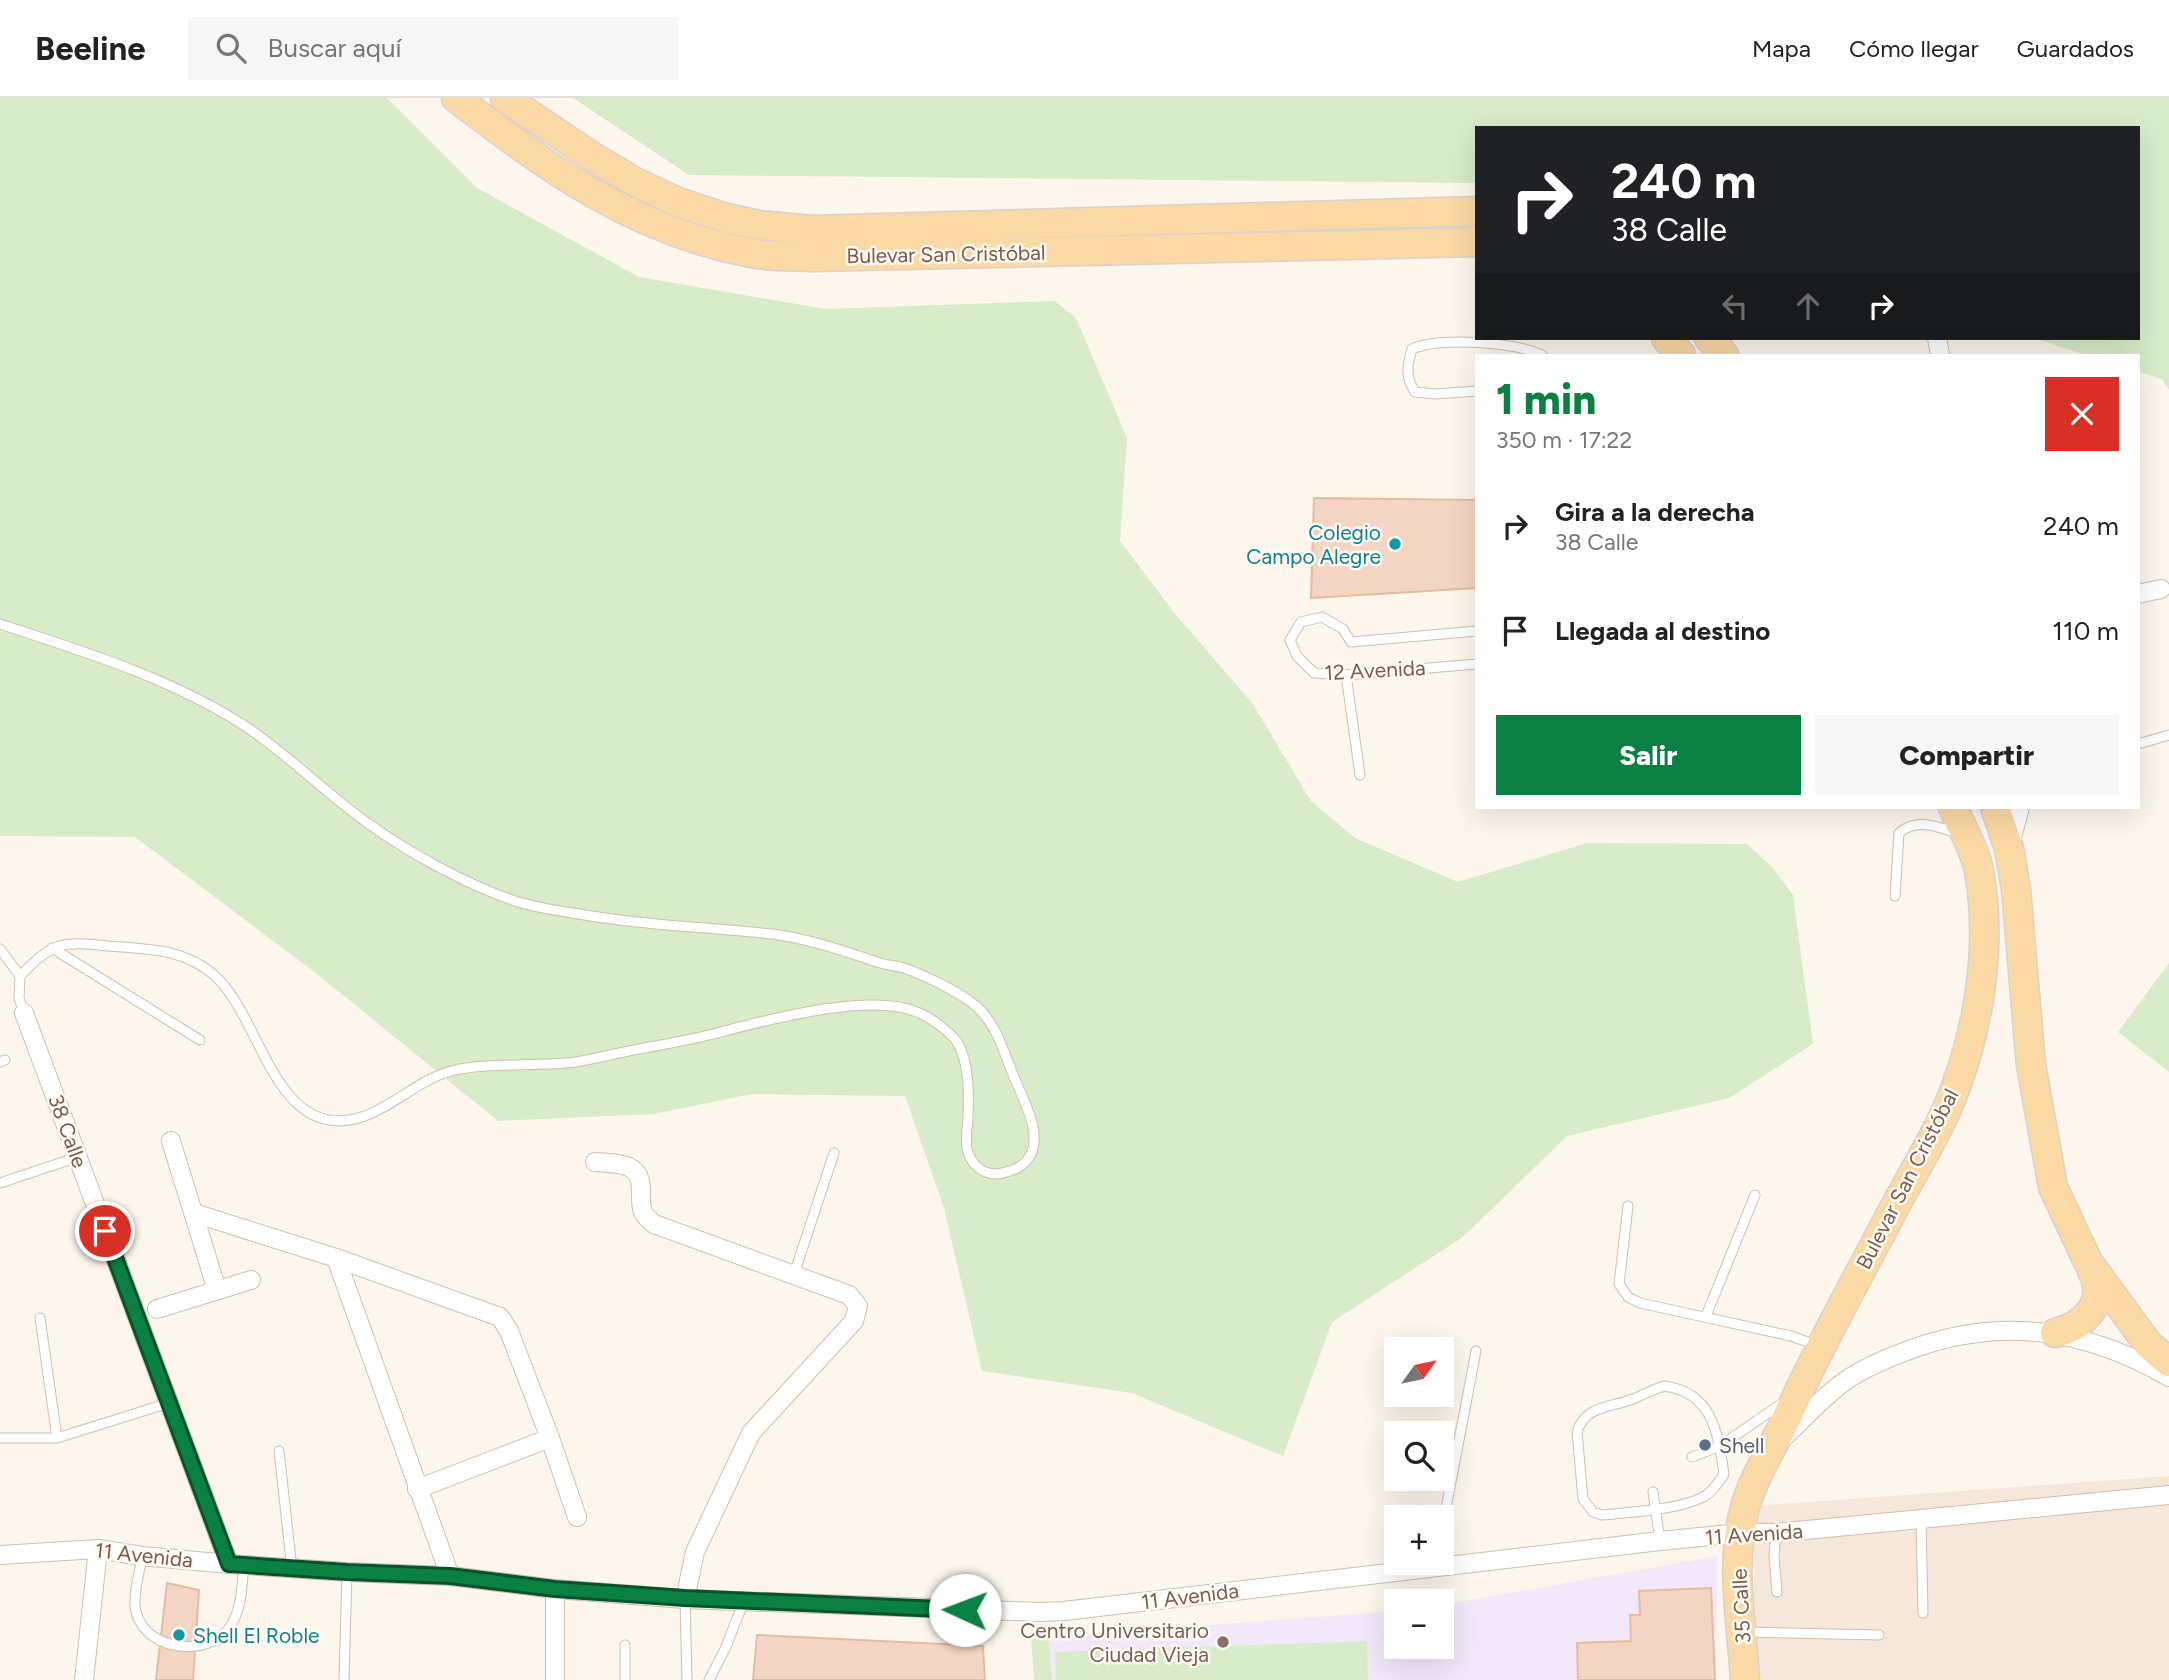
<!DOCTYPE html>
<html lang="es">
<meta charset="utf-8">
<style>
:root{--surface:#fff;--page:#f6f6f6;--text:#222;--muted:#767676;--line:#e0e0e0;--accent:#0b8043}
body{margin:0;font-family:Figtree,sans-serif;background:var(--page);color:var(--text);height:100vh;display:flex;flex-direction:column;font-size:26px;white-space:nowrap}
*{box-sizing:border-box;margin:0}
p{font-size:23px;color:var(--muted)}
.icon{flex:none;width:38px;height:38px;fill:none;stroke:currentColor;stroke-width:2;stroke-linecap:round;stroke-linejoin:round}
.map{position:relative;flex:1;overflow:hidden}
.drawer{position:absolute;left:1475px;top:256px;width:665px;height:455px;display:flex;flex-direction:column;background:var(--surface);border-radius:0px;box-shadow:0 7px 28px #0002}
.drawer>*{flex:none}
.hud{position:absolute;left:1475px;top:28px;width:665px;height:214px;border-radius:0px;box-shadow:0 7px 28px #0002;background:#202124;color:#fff;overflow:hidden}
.needle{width:46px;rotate:57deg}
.controls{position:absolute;left:1384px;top:1239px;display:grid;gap:14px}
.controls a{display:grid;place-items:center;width:70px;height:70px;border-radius:0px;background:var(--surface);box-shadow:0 7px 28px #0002;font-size:35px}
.pin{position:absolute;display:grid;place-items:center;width:60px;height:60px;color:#fff;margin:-30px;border:4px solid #fff;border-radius:50%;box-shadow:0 2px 7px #0007}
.me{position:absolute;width:77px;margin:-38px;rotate:272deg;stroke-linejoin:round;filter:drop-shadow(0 0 5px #0008)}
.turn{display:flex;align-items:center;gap:24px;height:147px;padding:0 21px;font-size:32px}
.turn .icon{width:91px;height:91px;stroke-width:2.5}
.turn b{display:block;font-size:49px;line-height:60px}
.lanes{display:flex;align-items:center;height:66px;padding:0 21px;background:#0003;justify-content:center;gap:35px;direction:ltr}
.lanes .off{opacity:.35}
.round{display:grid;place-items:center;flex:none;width:74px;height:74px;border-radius:0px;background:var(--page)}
.summary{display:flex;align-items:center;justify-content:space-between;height:119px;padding:0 21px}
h1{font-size:42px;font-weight:800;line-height:52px;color:var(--accent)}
.action{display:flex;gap:14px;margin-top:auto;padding:14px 21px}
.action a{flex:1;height:80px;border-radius:0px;background:var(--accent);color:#fff;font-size:28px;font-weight:800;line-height:80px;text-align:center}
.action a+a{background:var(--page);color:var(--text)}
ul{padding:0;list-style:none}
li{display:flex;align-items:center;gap:21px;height:105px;padding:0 21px}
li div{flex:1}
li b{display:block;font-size:26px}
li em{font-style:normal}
header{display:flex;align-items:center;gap:42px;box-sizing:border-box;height:98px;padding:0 35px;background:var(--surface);border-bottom:2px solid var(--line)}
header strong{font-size:33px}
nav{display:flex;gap:38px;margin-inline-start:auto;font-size:24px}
.search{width:490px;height:63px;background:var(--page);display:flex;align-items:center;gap:18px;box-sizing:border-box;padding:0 24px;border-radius:0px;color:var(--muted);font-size:26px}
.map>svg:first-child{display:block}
</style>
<header>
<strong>Beeline</strong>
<div class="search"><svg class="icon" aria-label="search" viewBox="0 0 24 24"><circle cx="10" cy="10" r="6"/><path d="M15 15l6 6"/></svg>Buscar aquí</div>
<nav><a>Mapa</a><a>Cómo llegar</a><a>Guardados</a></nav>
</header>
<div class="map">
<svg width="2169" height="1582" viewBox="0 0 2169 1582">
<rect width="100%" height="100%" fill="#fdf6ec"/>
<polygon fill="#f5e8da" points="2169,1378 2169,1582 1755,1582 1753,1408"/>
<polygon fill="#f3e8fa" points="1718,1458 1715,1582 1052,1582 1049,1539 1396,1513 1396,1549 1442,1549 1442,1507"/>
<g fill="#d8ecc9">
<polygon points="0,0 387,0 477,90 639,179 826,211 1055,203 1076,220 1127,340 1120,443 1176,517 1253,606 1311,703 1355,740 1458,784 1587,745 1747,746 1773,770 1793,797 1813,946 1729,1000 1567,1038 1463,1139 1332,1224 1283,1358 1132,1295 982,1273 944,1110 905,998 751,996 654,1016 498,1023 317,876 135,739 0,738"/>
<polygon points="573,0 2169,0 2169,292 2162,281 2139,274 2138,257 2086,257 2033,240 2138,240 2138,30 1477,30 1477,85 689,77"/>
<polygon points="2169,865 2169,974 2118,934"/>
<polygon points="1031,1539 1049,1539 1052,1582 1034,1582"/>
<polygon points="1367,1543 1368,1582 1056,1582 1055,1554"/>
</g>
<g fill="#f3d5c3" stroke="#e6bba3" stroke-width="2">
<polygon points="1314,400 1477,402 1477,490 1311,500"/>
<polygon points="167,1485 199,1492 193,1582 156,1582"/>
<polygon points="1711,1490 1715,1582 1578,1582 1577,1545 1631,1543 1630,1517 1640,1517 1639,1493"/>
<polygon points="757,1537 983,1548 985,1582 753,1582"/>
</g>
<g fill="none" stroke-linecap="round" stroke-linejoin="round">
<defs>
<g id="lane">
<path d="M1477,293l-42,3 -20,-2c-10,-16 -8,-26 -3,-43 28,-12 102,-7 130,6"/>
<path d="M0,526c82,27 168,53 242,100 45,29 83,69 127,100 40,29 97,60 143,76 20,7 41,10 61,13 66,12 133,14 199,21 39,5 71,17 108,29 8,2 16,3 24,5 20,7 51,22 67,34 24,17 32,48 43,75 10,25 37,70 5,90 -5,3 -18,7 -24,7 -13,-1 -23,-9 -27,-22 -4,-11 0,-25 0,-37 1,-21 1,-54 -11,-73 -8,-11 -27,-25 -40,-30 -48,-21 -157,10 -208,23 -28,7 -57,11 -85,17 -16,3 -33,8 -49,10 -39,5 -87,0 -124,9 -33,9 -58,36 -89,46 -88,28 -100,-101 -148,-142 -31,-27 -68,-26 -106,-29 -47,-5 -55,-4 -88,30l-1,22 5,15"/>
<polyline points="1477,533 1351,544 1343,531 1322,519 1301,524 1290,542 1297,558 1314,575 1346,577 1477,566"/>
<polyline points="1346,577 1360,677"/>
<polyline points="2138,646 2169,637"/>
<path d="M1895,798l4,-63c17,-15 38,-7 58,0"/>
<polyline points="52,850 200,942"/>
<polyline points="0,851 20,878"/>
<polyline points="0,964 5,962"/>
<polyline points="0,1085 78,1059"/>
<polyline points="1628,1108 1619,1186 1628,1199 1640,1205 1791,1238 1816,1247"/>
<polyline points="794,1176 834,1055"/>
<polyline points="1706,1218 1755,1097"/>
<polyline points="40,1220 57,1340"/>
<path d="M1664,1288c49,6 54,48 60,88 -6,9 -12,19 -23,24 -25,12 -71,14 -99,17l-9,-3 -10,-13 -6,-67c8,-25 29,-24 50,-31 13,-4 24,-11 37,-15z"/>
<polyline points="0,1340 57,1340 169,1305"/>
<polyline points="279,1353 292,1471"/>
<polyline points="1692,1359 1720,1348 1787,1302"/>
<polyline points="1653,1394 1660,1443"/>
<polyline points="1921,1421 1923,1515"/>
<polyline points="1442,1431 1476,1253"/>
<polyline points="1776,1435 1774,1458 1777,1494"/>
<path d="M142,1458c-2,15 -8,33 -7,49 3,46 76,56 97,19 10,-18 10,-40 12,-59"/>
<polyline points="685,1501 687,1582"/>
<polyline points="1744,1534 1879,1537"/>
<polyline points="625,1547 625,1582"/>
<polyline points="344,1582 347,1474"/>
<polyline points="709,1582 725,1551 744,1503"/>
</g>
<g id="street">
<polyline points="1937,240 1940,257"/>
<polyline points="2138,496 2161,491"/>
<polyline points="2009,751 2020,709"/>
<polyline points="24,915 229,1466"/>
<polyline points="171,1043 217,1192"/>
<path d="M595,1064c10,1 25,1 34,5 19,10 8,29 14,45 2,5 7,8 11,12l195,71 9,11 -4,15 -103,112 -56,119 -10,47"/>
<polyline points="194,1115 336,1160 500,1219 509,1233 550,1340 577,1419"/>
<polyline points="336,1160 450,1478"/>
<polyline points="157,1211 251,1182"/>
<path d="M1783,1340c22,-20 43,-45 68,-61 16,-10 34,-18 53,-25 93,-36 179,-25 265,25"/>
<polyline points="417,1391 550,1340"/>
<polyline points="0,1457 98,1451 142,1458 229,1466 347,1474 450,1478 555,1491 685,1501 1041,1514 1064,1513 1660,1443 1740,1435 1776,1435 2169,1397"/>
<polyline points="555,1491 555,1582"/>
<polyline points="84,1582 98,1451"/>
</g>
<g id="primary">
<path d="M456,0c93,71 178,133 295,155 21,4 43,3 64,4l662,-15"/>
<polyline points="505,0 593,59 635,84 678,104 726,120 759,127 813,132 1477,113"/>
<polyline points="1666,240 1681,257"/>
<polyline points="1709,240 1724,257"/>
<polyline points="1995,709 2009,751 2016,791 2031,967 2053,1089 2088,1164 2148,1246 2169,1264"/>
<path d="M2055,1235c29,-7 54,-31 37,-62"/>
<path d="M1745,1582c-3,-55 -15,-115 -1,-169 9,-34 29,-64 44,-96 31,-69 69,-136 104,-203 18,-34 39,-68 55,-103 31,-72 46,-160 32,-238 -4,-22 -18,-44 -26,-64"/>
</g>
</defs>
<use href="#lane" stroke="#d1beb0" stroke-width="11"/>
<use href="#street" stroke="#d1beb0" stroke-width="20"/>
<use href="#primary" stroke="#dad1cd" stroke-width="31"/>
<use href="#lane" stroke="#fff" stroke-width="9"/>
<use href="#street" stroke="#fff" stroke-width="18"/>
<use href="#primary" stroke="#fbd9a5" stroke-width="28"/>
</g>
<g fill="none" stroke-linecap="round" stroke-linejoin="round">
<defs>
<polyline id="route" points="105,1133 229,1466 347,1474 450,1478 555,1491 685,1500 965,1512"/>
</defs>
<use href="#route" stroke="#07532c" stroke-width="18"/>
<use href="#route" stroke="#0b8043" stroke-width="12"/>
</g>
<g fill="#0f9aa8" stroke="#fffaf3" stroke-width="2.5">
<circle cx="1395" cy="446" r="7"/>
<circle cx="179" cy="1537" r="7"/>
</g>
<circle fill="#5c6f8a" stroke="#fffaf3" stroke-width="2.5" cx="1705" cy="1347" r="7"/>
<circle fill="#8d6e63" stroke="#fffaf3" stroke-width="2.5" cx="1223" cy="1544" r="7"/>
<g text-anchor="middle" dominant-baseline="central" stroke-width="5" stroke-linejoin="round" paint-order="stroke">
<g font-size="21" fill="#7a5c4d" stroke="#fffaf3">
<text transform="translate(946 156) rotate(-1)">Bulevar San Cristóbal</text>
<text transform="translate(1375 572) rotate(-3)">12 Avenida</text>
<text transform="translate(68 1033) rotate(70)">38 Calle</text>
<text transform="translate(1907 1081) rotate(-63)">Bulevar San Cristóbal</text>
<text transform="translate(1754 1436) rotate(-4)">11 Avenida</text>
<text transform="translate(144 1457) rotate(6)">11 Avenida</text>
<text transform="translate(1190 1498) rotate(-7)">11 Avenida</text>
<text transform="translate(1741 1508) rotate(-93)">35 Calle</text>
</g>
<g font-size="21" fill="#0d838f" stroke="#fffaf3" text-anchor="end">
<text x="1381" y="434">Colegio<tspan x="1381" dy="24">Campo Alegre</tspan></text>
<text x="193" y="1537" text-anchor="start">Shell El Roble</text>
</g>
<g font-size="21" fill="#4e5e75" stroke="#fffaf3" text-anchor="start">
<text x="1719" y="1347">Shell</text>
</g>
<g font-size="21" fill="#785e54" stroke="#fffaf3" text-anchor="end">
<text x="1209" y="1532">Centro Universitario<tspan x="1209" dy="24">Ciudad Vieja</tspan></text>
</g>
</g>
</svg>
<div class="controls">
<a><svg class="needle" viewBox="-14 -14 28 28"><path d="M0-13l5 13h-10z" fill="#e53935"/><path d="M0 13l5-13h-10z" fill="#767676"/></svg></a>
<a><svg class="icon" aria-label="search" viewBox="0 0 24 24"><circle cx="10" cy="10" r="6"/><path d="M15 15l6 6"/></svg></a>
<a>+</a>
<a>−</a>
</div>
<div class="pin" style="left:105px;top:1133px;background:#d93025"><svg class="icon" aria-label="arrive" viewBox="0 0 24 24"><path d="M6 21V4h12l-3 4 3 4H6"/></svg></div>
<svg class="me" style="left:965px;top:1512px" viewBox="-20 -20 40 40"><circle r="19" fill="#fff"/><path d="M0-13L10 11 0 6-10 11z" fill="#0b8043"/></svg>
<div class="hud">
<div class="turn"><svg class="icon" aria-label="right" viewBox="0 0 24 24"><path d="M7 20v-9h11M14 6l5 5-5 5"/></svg><div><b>240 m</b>38 Calle</div></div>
<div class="lanes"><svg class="icon off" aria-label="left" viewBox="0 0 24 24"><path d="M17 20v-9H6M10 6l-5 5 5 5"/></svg><svg class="icon off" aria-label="ahead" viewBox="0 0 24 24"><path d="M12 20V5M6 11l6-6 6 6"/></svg><svg class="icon" aria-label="right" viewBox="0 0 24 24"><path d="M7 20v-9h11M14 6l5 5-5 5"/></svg></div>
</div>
<section class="drawer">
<div class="summary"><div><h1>1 min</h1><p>350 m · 17:22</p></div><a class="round" style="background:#d93025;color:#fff"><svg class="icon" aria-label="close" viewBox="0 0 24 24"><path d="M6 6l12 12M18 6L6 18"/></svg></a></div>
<ul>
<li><svg class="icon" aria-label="right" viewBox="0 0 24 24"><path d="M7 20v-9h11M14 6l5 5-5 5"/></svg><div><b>Gira a la derecha</b><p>38 Calle</p></div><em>240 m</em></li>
<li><svg class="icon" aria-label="arrive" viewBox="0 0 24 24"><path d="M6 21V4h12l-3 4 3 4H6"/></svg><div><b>Llegada al destino</b></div><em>110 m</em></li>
</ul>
<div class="action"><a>Salir</a><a>Compartir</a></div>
</section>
</div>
